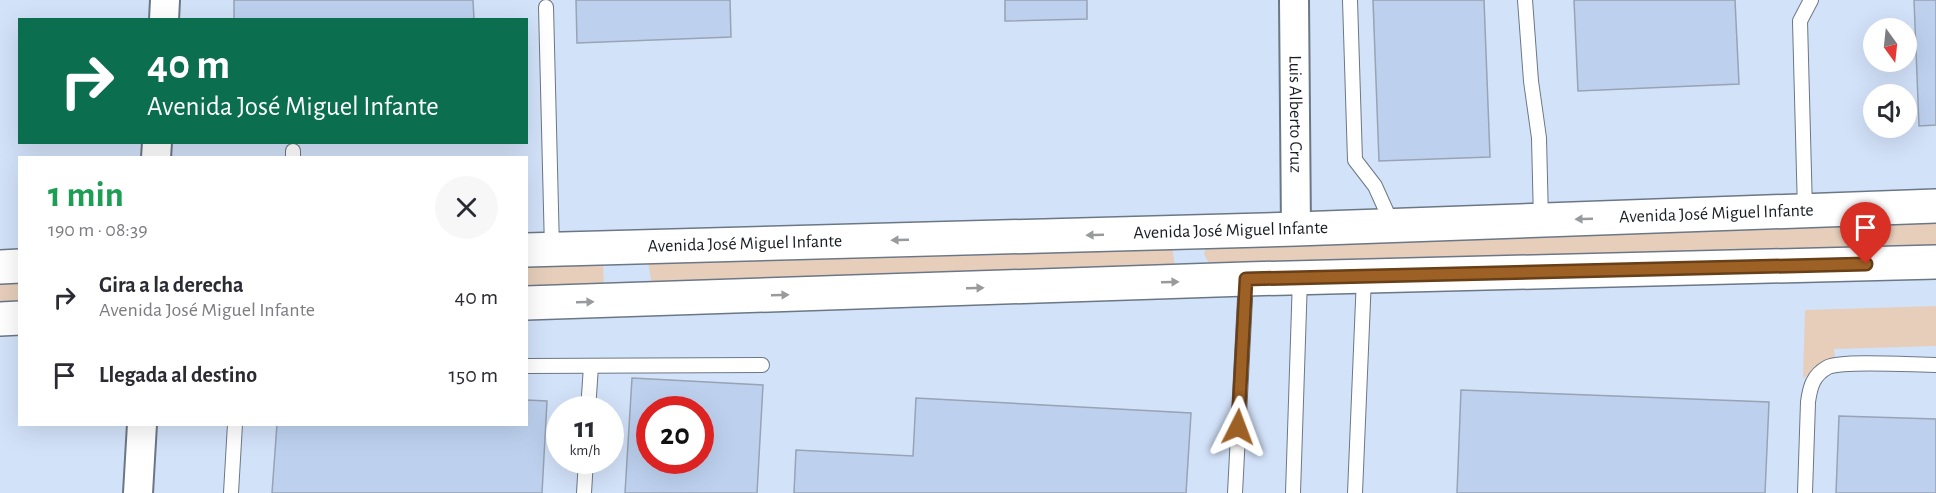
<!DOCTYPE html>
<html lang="es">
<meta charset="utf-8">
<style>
:root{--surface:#fff;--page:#f7f7f7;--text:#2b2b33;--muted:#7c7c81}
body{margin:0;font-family:"Alegreya Sans",sans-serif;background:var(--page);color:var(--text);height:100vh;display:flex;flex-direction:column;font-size:22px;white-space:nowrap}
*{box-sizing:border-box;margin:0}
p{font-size:20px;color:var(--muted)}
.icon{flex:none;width:33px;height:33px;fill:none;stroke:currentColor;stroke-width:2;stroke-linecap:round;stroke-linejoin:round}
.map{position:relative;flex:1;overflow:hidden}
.panel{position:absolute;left:18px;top:156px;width:510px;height:270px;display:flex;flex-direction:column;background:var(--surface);border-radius:0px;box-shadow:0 6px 24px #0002}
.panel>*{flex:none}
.hud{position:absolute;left:18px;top:18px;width:510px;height:126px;border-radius:0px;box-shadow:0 6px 24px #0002;background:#0b6e4f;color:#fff;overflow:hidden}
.needle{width:39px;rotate:165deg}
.tools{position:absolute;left:1863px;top:18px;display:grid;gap:12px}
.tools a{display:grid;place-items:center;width:54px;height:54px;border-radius:50%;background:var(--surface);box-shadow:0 6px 24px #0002;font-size:30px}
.speed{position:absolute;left:546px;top:396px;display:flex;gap:12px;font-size:30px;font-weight:700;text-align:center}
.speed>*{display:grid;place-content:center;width:78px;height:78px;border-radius:50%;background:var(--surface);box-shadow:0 6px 24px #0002;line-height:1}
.speed small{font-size:15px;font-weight:400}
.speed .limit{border:9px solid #d22;background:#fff;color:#111}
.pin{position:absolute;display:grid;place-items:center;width:51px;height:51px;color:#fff;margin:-62px -26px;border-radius:50% 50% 50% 0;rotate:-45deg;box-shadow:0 0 6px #0007}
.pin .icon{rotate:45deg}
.me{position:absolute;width:66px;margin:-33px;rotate:3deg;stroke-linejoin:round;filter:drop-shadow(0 0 4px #0008)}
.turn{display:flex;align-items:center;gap:21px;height:126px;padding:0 30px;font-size:27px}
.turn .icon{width:78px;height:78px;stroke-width:2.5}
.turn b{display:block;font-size:42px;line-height:51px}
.round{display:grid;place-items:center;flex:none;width:63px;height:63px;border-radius:32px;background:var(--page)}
.overview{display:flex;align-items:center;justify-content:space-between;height:102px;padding:0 30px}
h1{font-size:36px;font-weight:700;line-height:45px;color:#1e9e55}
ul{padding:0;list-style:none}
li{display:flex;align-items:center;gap:18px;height:78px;padding:0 30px}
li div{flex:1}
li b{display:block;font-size:22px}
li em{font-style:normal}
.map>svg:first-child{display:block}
</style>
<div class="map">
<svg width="1936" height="493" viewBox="0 0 1936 493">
<rect width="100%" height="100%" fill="#e2eeff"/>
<path fill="#d2e2f9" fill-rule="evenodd" d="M0,0h1936v493h-1936zM20,20h506v122h-506zM1874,28h32v34h-32zM1874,94h32v34h-32zM20,158h506v266h-506zM560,410h50v50h-50zM650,410h50v50h-50z"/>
<g fill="#e6cebb">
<polygon points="1936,218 1936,247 1210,265 1204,254 1206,247"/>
<polygon points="1172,245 1175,269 652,286 648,261"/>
<polygon points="603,263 604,290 527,293 526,266"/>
<polygon points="19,280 19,307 0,307 0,281"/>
<polygon points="1936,306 1936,346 1834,349 1835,358 1803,378 1805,310"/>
</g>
<g fill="#bdd1ef" stroke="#98a3b3" stroke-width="1.5" fill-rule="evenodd">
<polygon points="234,0 473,0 474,20 234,20"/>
<polygon points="576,0 730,0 731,37 577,43"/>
<polygon points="1005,0 1087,0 1087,19 1005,21"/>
<polygon points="1373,0 1484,0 1490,157 1379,161"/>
<polygon points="1574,0 1735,0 1739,84 1578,91"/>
<polygon points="1914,0 1936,0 1936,125 1919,126"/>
<path d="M632,378l131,7 -6,108h-132zM650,410h50v50h-50z"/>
<polygon points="1461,390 1769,402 1765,493 1457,493"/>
<polygon points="916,398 1191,413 1186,493 794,493 796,450 913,456"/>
<polygon points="526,400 547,401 542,493 272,493 277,424 526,424"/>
<polygon points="1839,416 1936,419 1936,493 1836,493"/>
</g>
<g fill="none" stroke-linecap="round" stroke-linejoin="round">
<defs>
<g id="service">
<polyline points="1350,0 1355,160 1375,186 1393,226"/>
<polyline points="1525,0 1531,81 1539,138 1541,220"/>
<polyline points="546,7 552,249"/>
<polyline points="293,158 293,151"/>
<polyline points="1805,211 1800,21 1811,0"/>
<polyline points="526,366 762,365"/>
<polyline points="588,410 591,366"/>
<polyline points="231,493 235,424"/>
<polyline points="584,493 586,460"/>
<polyline points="1235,493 1246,279"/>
<polyline points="1293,493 1300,278"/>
<polyline points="1355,493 1364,277"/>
<path d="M1805,493l3,-91c2,-15 5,-27 20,-35 16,-7 86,-2 108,-2"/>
</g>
<g id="minor">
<path id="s1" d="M1294,0l2,229"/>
<polyline points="164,20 165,0"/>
<polyline points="156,158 157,142"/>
<polyline points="138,493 142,424"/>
</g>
<g id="tertiary">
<path id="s2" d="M526,250l770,-21 640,-23"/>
<polyline points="0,267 20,266"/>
<polyline points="526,303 1246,279 1936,262"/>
<polyline points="0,319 20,318"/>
</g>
</defs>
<use href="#service" stroke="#6c7786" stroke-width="16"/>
<use href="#minor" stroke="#6c7786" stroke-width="32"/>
<use href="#tertiary" stroke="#6c7786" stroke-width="36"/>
<use href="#service" stroke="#fff" stroke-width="14"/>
<use href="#minor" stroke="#fff" stroke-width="28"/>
<use href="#tertiary" stroke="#fff" stroke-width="33"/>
</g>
<defs><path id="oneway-solid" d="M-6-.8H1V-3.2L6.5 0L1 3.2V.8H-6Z" transform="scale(1.5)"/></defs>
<g fill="#989a9c">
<use href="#oneway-solid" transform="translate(1584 219) rotate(178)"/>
<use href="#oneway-solid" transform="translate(1095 235) rotate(178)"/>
<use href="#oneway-solid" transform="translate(900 240) rotate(178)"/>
<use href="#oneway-solid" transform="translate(1170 282) rotate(-2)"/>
<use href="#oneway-solid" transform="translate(975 288) rotate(-2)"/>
<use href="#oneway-solid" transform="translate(780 295) rotate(-2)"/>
<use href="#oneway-solid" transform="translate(585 302) rotate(-2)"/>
</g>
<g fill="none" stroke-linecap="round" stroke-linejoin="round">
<defs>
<polyline id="route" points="1238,427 1246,279 1866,264"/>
</defs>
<use href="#route" stroke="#673f18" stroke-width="15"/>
<use href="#route" stroke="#9e6125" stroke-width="10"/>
</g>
<g text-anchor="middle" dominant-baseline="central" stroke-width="6" stroke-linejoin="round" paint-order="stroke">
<g font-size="18" fill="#1a1e24" stroke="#f8fafe">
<text stroke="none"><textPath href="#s1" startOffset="114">Luis Alberto Cruz</textPath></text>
<text stroke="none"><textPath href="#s2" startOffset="1191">Avenida José Miguel Infante</textPath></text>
<text stroke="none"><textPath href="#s2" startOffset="705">Avenida José Miguel Infante</textPath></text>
<text stroke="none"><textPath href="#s2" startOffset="219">Avenida José Miguel Infante</textPath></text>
</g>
</g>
</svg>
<div class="tools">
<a><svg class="needle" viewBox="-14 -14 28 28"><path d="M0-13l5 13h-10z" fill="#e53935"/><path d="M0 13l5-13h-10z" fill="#7c7c81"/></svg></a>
<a><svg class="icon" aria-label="sound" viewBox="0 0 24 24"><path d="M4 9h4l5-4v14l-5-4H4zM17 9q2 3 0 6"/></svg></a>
</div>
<div class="speed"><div>11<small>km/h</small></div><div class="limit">20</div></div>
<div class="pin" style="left:1866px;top:264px;background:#d93025"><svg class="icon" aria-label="arrive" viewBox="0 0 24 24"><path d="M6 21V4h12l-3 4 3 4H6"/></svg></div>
<svg class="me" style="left:1238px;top:427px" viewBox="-20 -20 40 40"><path d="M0-17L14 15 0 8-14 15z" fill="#9e6125" stroke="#fff" stroke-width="4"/></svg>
<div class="hud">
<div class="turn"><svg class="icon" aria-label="right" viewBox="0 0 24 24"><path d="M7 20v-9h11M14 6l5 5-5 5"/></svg><div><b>40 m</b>Avenida José Miguel Infante</div></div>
</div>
<section class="panel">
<div class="overview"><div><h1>1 min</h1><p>190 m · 08:39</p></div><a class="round"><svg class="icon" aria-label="close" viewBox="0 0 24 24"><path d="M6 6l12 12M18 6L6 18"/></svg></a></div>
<ul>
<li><svg class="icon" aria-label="right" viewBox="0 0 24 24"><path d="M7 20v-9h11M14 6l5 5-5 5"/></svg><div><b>Gira a la derecha</b><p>Avenida José Miguel Infante</p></div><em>40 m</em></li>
<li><svg class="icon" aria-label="arrive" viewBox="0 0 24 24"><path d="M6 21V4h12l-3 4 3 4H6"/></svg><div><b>Llegada al destino</b></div><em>150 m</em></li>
</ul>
</section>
</div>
